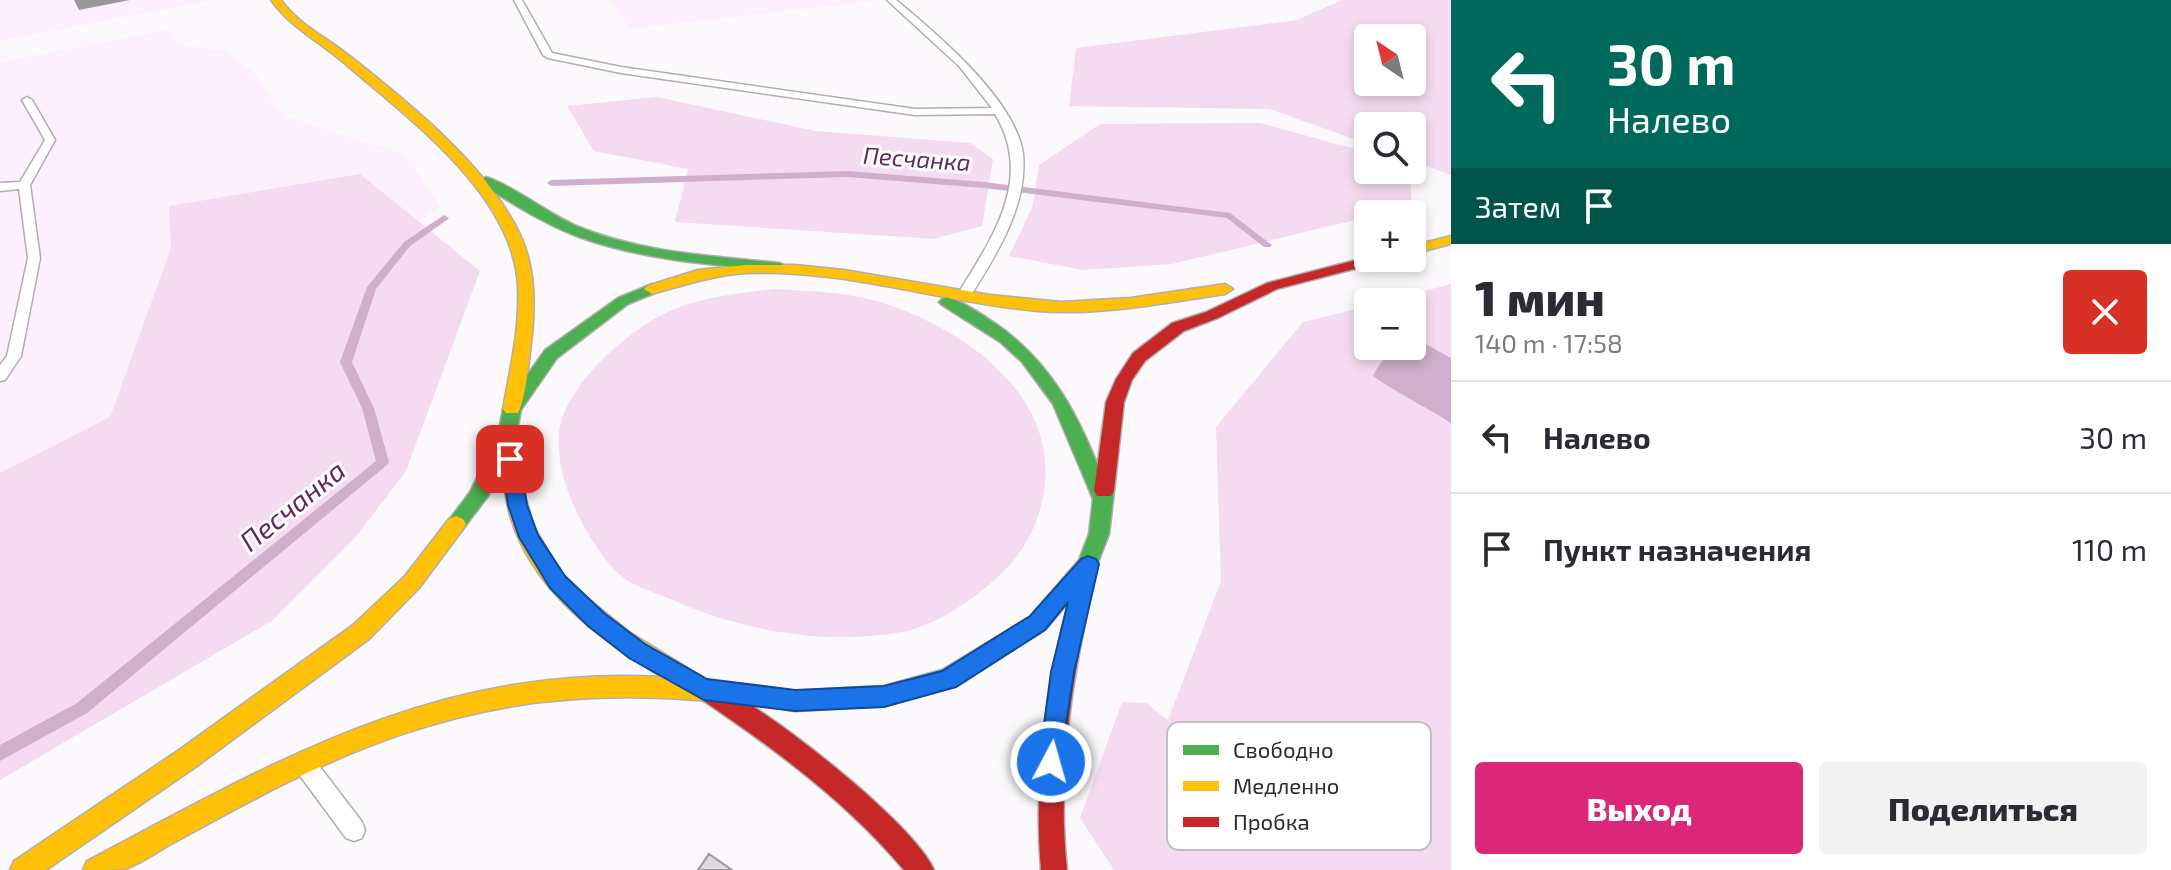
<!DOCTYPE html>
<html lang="ru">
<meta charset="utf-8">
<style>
:root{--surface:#fff;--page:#f2f2f3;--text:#2b2b33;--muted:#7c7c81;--line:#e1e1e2;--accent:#db2777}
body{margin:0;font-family:"Exo 2",sans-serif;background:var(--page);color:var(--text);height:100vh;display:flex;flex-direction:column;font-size:30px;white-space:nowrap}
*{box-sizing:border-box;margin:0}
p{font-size:26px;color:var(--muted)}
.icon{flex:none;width:44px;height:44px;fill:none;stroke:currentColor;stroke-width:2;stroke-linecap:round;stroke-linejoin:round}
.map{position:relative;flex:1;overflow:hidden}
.side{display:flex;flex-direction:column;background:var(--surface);width:720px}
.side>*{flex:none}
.top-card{background:#00695c;color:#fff;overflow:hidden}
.needle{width:52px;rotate:325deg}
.tools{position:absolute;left:1354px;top:24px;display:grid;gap:16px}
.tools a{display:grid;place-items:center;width:72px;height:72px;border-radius:8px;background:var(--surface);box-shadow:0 4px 12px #0003;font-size:40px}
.pin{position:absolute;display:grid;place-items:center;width:68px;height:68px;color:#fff;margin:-34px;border-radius:16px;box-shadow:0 4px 12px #0006}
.me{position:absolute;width:88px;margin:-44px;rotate:6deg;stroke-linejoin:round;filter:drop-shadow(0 0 6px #0008)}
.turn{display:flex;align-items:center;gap:28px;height:168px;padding:0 24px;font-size:36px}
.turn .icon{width:104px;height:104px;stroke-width:2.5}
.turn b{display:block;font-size:56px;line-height:68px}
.then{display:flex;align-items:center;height:76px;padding:0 24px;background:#0003;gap:16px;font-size:30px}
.round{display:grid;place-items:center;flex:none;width:84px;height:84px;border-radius:8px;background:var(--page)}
.headline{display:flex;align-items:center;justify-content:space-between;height:136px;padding:0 24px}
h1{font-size:48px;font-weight:800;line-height:60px}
.action{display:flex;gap:16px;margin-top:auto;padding:16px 24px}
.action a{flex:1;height:92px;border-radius:8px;background:var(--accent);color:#fff;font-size:32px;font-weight:800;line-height:92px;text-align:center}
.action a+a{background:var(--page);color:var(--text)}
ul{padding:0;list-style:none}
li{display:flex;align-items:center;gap:24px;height:112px;padding:0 24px;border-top:2px solid var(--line)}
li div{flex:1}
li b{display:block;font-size:30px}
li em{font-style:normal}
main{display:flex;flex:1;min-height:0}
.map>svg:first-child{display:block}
</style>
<main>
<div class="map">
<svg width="1451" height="870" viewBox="0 0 1451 870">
<rect width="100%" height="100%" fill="#fbf9fb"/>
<g fill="#fdf0fc">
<polygon points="0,0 207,0 208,1 0,41"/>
<polygon points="611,0 880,0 630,29"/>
<polygon points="167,30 178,45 228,51 256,75 282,115 406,155 440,207 341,277 0,710 0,62"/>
</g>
<g fill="#f4dbf2" fill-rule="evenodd">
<path d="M1342,0h109v175l-39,-14v-35h-44v18l-99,-35 -200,-3 7,-58 221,-28zM1368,38h44v44h-44z"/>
<polygon points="657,97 816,131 970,143 993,159 982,226 934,239 675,222 688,169 594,151 567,106"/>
<polygon points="1260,123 1359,150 1368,156 1368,170 1391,170 1410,181 1412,206 1368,214 1368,217 1172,264 1083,270 1009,256 1032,208 1039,165 1100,124"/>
<polygon points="360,174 480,271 406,471 354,539 273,620 0,780 0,473 110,417 171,248 169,206"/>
<polygon points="1451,284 1451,870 1114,870 1080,818 1122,702 1146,703 1168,720 1221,581 1216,427 1303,322 1368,306 1368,346 1412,346 1412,302 1383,302"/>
<path d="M775,289c35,2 71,3 105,13 80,25 174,88 165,182 -4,36 -19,67 -46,92 -25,23 -63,50 -97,56 -81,14 -165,-2 -239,-36 -12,-5 -26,-9 -36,-16 -23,-15 -47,-57 -56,-81 -8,-20 -14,-43 -12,-65 4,-49 75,-110 118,-126 32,-12 65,-15 98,-19z"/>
</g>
<path fill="#cfafcc" d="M1413,337l38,21v65c-26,-17 -53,-29 -78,-47 9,-17 19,-30 39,-30z"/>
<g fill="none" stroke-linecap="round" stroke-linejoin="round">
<g fill="#cfafcc" fill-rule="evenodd">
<polygon points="848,171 984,182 1230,213 1272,245 1270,247 1264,247 1227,218 984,188 848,177 551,186 547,183 551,180"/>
<polygon points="444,215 449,218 447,220 410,246 376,289 352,362 374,408 389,462 387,465 87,713 0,761 0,745 77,703 376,461 362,408 340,362 367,287 404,242"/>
</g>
<defs>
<g id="lane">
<path d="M514,0h8l30,53 69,14 294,42 77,-1 -33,-42 -72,-66h9c40,33 120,100 127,154 5,51 -26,100 -52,141h-10l-2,-3c34,-55 75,-114 36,-178l-80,1 -294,-42 -73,-15 -5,-3z"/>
<polygon points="27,97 32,100 55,140 30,185 40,258 21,356 5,380 0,381 0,365 7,356 28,258 19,189 0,191 0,183 20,182 45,140 22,100"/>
<polygon points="306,756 314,759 362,822 365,830 362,838 354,841 346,838 298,773 295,766 298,759"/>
</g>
<g id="fast">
<path d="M486,177c28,9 62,37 93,50 63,26 134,29 201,36l7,4 -7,4c-68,-6 -137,-11 -201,-34 -35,-13 -66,-33 -98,-53l-2,-3z"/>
<polygon points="652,284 657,286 657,292 628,304 557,358 521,410 516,436 488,496 463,529 449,529 446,524 470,492 498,436 503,409 545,350 618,298"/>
<path d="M947,297c17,5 34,17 49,27 57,39 85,96 109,160l9,7 -5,43 -14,36 -49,59 -90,57 -72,20 -89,5 -47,-8 -4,-7 4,-7 8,-3 39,5 89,-5 58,-16 88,-53 49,-57 10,-26 4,-35 -40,-95 -31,-42 -22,-20 -58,-37 -3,-3 3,-3z"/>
</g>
<g id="slow">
<path d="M271,0h10c17,24 43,36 66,54 60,47 144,114 175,185 13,31 13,64 10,96 -3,22 -5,60 -14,78h-12l-3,-4c7,-40 17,-80 15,-121 -3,-91 -105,-166 -169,-221 -26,-23 -57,-38 -78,-67z"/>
<polygon points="1451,236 1451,244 1412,254 1412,246"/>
<path d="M746,265h49l49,5 146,25 71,7 70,-4 94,-14 8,5 -8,5c-62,9 -125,22 -188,17 -97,-9 -192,-42 -290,-38 -33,2 -63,12 -95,21l-8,-5 3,-3 51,-16z"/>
<path d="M507,430l9,6 8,57 10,34 27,46 21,21 47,38 78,48 57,9 4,7 -4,7 -8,3c-182,-22 -305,-4 -470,77 -38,19 -76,40 -113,60 -15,8 -31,20 -48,26 -12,1 -30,1 -42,1l4,-9c191,-101 350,-196 575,-184 -63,-39 -130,-86 -152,-162 -7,-26 -9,-53 -12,-79z"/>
<polygon points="456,516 463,519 466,524 463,529 419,588 369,639 197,766 46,870 10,870 14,861 179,750 353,625 405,576 449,519"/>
</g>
<g id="jam">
<polygon points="1368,257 1387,258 1385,261 1277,289 1218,318 1184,331 1145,361 1132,380 1124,402 1114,491 1111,496 1097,496 1094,491 1106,402 1116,379 1133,353 1172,323 1206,312 1267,283"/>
<path d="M1088,556l7,2 3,6c-24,102 -42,201 -31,306h-26c-9,-106 10,-204 37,-306l3,-6z"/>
<path d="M706,680c49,18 209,143 228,190h-30c-59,-70 -131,-122 -206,-173l-3,-7 3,-7z"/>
</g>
</defs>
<use href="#lane" stroke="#b2adb1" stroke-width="3"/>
<use href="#fast" stroke="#b2adb1" stroke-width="3"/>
<use href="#slow" stroke="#b2adb1" stroke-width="3"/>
<use href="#jam" stroke="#b2adb1" stroke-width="3"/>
<use href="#lane" fill="#fefefe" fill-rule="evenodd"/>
<use href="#fast" fill="#4caf50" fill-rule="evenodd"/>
<use href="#slow" fill="#ffc107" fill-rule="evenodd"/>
<use href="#jam" fill="#c62828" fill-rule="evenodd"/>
</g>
<polygon fill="#9b989b" points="74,0 130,0 79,10"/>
<polygon fill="#ded9dd" stroke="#9b989b" stroke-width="2" points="709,854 732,870 698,870"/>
<polygon fill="#1a73e8" stroke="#114b97" stroke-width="2" points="510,452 520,459 527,505 538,535 565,576 604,613 645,644 707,679 795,690 884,686 942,671 1030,616 1081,559 1088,556 1096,559 1099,564 1074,672 1059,770 1051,773 1042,770 1039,762 1051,672 1068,602 1045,630 956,687 884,707 795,711 704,700 629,658 588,626 550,588 519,537 508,505 501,459"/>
<g text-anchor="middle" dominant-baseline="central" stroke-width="6" stroke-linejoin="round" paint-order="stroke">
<g font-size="24" font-style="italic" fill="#60295d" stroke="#fff">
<text transform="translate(917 158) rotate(4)">Песчанка</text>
</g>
<g font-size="28" font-style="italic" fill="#60295d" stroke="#fff">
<text transform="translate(292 505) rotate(-39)">Песчанка</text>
</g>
</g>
<rect x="1167" y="722" width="264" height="128" rx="12" fill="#fff" stroke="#c1bfc1" stroke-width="2"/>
<rect x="1183" y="745" width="36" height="10" fill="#4caf50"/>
<rect x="1183" y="781" width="36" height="10" fill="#ffc107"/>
<rect x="1183" y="817" width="36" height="10" fill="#c62828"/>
<g font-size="22" fill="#312930">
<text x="1233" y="758">Свободно</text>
<text x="1233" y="794">Медленно</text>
<text x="1233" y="830">Пробка</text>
</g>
</svg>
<div class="tools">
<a><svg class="needle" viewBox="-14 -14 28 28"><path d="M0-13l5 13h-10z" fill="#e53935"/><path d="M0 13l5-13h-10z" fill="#7c7c81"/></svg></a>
<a><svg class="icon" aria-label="search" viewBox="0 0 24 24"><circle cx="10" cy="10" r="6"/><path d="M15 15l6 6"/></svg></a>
<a>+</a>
<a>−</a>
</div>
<div class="pin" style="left:510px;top:459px;background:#d93025"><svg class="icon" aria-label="arrive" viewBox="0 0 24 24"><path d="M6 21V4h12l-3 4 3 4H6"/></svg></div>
<svg class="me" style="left:1051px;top:762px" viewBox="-20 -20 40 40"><circle r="17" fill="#1a73e8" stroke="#fff" stroke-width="3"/><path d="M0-11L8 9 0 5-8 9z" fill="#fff"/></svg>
</div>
<section class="side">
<div class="top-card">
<div class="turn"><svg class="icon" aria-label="left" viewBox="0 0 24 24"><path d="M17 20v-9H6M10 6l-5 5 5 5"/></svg><div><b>30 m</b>Налево</div></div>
<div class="then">Затем<svg class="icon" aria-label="arrive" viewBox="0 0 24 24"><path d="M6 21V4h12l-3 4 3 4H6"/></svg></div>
</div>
<div class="headline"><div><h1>1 мин</h1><p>140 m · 17:58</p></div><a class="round" style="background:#d93025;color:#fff"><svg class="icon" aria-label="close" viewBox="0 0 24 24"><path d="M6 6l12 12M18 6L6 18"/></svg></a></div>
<ul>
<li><svg class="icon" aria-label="left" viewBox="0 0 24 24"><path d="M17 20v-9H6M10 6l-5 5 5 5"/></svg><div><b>Налево</b></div><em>30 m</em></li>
<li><svg class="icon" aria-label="arrive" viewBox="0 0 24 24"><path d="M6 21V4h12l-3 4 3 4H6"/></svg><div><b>Пункт назначения</b></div><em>110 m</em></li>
</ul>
<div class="action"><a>Выход</a><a>Поделиться</a></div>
</section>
</main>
